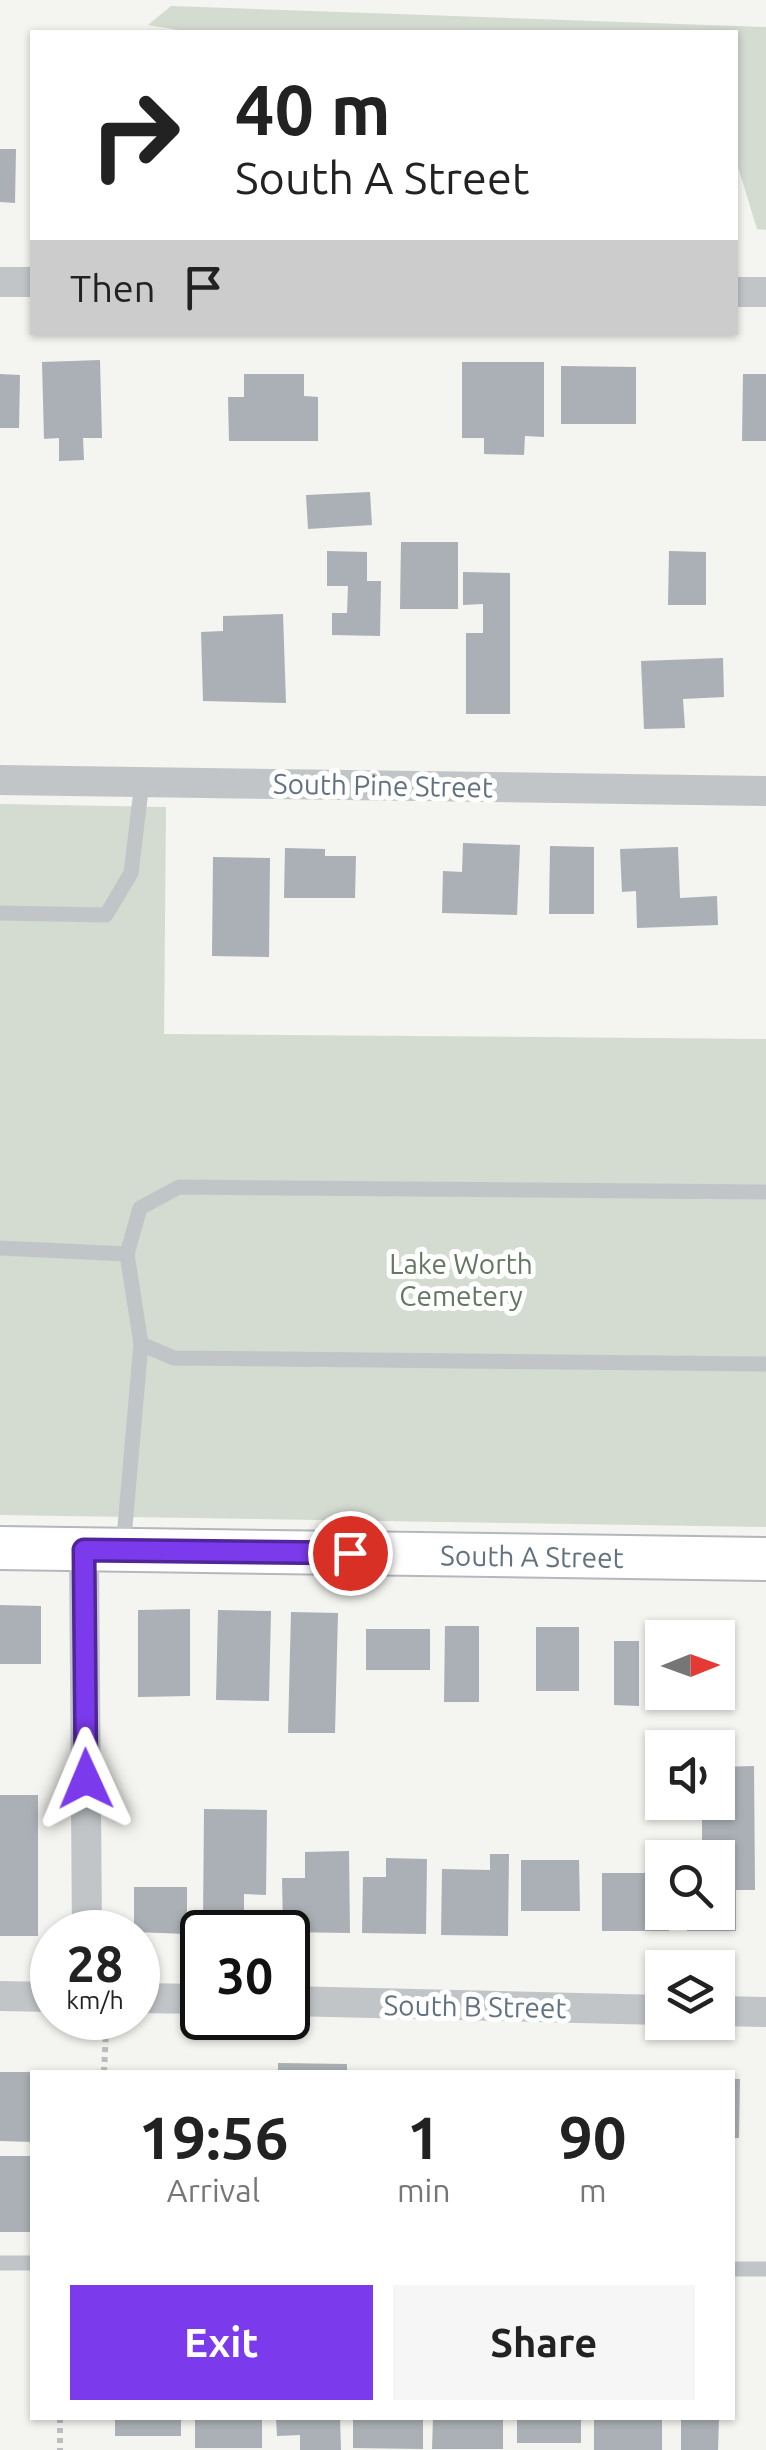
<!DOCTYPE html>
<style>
:root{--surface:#fff;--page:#f6f6f6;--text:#222;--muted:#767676;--accent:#7c3aed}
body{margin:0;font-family:Ubuntu,sans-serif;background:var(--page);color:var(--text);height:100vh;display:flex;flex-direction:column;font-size:38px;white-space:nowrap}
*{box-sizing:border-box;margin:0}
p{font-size:32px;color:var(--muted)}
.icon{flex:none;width:55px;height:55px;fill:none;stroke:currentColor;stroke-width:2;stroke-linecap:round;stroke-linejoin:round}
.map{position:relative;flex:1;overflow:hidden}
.details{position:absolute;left:30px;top:2070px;width:705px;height:350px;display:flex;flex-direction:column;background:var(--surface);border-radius:0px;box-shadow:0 2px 8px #0004}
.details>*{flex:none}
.guide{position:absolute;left:30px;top:30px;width:708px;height:305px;border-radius:0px;box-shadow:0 2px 8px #0004;background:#fff;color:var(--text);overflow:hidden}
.needle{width:65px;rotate:89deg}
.fabs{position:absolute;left:645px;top:1620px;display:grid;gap:20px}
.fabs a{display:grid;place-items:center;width:90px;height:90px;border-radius:0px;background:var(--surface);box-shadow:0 2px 8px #0004;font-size:50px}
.speed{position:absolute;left:30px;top:1910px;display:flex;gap:20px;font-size:50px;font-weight:700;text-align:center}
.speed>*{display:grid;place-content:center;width:130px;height:130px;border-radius:50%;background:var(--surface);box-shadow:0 2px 8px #0004;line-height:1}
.speed small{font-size:25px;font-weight:400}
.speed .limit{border:5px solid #111;border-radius:15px;background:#fff;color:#111}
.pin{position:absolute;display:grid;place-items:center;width:85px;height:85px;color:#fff;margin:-42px;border:5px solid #fff;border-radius:50%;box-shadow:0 2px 10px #0007}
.me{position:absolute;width:110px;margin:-55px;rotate:359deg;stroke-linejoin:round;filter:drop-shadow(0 0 8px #0008)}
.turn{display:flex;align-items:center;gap:35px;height:210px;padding:0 40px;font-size:45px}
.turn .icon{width:130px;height:130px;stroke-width:2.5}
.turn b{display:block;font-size:70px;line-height:85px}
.then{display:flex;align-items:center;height:95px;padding:0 40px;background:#0003;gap:20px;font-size:38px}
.eta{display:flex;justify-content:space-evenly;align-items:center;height:170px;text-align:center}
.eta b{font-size:60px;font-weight:700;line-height:70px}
.button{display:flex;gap:20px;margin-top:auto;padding:20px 40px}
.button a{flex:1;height:115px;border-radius:0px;background:var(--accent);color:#fff;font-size:40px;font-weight:700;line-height:115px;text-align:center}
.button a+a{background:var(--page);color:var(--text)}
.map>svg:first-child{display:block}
</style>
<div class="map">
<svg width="766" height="2450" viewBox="0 0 766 2450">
<rect width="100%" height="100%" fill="#f4f4f0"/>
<g fill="#d4dbd1">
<polygon points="171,6 766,27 766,230 757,229 735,157 735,32 190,32 148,25"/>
<polygon points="0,804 166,807 164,1034 766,1039 766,1527 0,1515"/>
</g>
<g fill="#aab0b5">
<polygon points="0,149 16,149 15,203 0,202"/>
<polygon points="100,360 102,438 83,438 84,460 59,461 59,438 44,439 42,362"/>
<polygon points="462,362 544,362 544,437 525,436 524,455 484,454 484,438 462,438"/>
<polygon points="561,366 636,367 636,424 561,424"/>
<polygon points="0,374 20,375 19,428 0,428"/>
<polygon points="244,374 304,374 304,396 318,397 318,441 229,441 228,397 244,397"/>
<polygon points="743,374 766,374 766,441 742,441"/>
<polygon points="370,492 372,525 308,529 306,495"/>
<polygon points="401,542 458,542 458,609 400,609"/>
<polygon points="327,551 367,552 367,581 381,581 380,636 332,635 332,613 347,613 348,586 327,586"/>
<polygon points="669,551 706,552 706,605 668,605"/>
<polygon points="463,572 510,573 510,714 466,714 466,633 483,633 483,604 463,605"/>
<polygon points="283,614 286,703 203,701 201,632 223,631 223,616"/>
<polygon points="723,658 724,697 683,699 685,728 644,729 641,661"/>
<polygon points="463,843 520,845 517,915 442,913 443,871 462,872"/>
<polygon points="550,846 594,847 594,914 549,914"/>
<polygon points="678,847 680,898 717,896 718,925 637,928 636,891 622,892 620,849"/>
<polygon points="285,848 325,849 325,856 356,856 355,898 284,898"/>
<polygon points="213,857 270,858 269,957 212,956"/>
<polygon points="0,1605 41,1606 41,1664 0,1664"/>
<polygon points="190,1609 190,1696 138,1697 138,1610"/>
<polygon points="218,1610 271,1611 269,1701 216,1700"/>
<polygon points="291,1612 338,1613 335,1733 288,1733"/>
<polygon points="445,1626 479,1626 479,1702 444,1702"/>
<rect x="536" y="1627" width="43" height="64"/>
<rect x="366" y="1629" width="64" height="41"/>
<polygon points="614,1641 639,1641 639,1706 614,1705"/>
<polygon points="754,1766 755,1890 736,1890 736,1931 687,1931 687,1912 718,1912 718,1858 702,1858 702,1802 718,1802 718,1767"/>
<rect x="0" y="1795" width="38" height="141"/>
<polygon points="204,1809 267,1810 266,1895 244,1894 244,1924 203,1923"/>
<polygon points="349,1851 350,1933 283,1932 282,1878 305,1878 305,1852"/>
<polygon points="490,1854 509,1854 508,1936 441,1935 442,1869 490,1870"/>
<polygon points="386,1858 427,1859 426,1934 362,1933 363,1877 386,1877"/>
<polygon points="521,1860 579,1860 580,1911 521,1911"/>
<polygon points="602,1873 662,1873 662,1912 669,1912 669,1931 602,1931"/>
<polygon points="134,1887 187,1887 187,1934 134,1932"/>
<polygon points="278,2063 347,2064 347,2072 278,2072"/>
<polygon points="0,2072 32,2072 32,2142 0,2141"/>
<polygon points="732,2079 740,2079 739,2138 732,2138"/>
<polygon points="0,2156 31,2156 32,2232 0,2232"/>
<rect x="115" y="2418" width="66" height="18"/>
<rect x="195" y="2418" width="67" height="30"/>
<polygon points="276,2418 340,2418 341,2450 300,2450 300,2435 277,2436"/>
<polygon points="353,2418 423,2418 423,2449 353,2448"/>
<polygon points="433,2418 503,2418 503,2449 432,2449"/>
<rect x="517" y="2418" width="64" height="25"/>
<rect x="594" y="2418" width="68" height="32"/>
<polygon points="681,2418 719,2418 718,2450 681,2450"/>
</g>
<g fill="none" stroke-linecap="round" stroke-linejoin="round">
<defs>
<g id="secondary">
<path id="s1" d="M0,1548l766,11"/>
</g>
</defs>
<use href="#secondary" stroke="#b4b8bc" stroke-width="46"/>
<g stroke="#bbbdbf" stroke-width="6" stroke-dasharray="5 5" stroke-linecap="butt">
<polyline points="104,2072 106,2030"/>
<polyline points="60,2418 60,2450"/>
</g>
<g stroke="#c1c5c8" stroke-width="15">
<polyline points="0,913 106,915 131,873 142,782"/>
<polyline points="0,1248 127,1254 140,1208 179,1187 766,1192"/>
<polyline points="127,1254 141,1344 174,1358 766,1364"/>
<polyline points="123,1549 141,1344"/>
<polyline points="0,2263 32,2263"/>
<polyline points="732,2269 766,2269"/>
</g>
<g stroke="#c1c5c8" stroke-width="30">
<polyline points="0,282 32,282"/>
<polyline points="735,292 766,292"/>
<polyline points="0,780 766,791"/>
<polyline points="84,1550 87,1932"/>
<polyline points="0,1996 52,1997"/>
<polyline points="138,1998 202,1999"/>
<polyline points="288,2001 662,2010"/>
<polyline points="718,2011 766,2012"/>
</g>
<use href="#secondary" stroke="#fff" stroke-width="42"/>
</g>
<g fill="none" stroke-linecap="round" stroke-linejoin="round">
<defs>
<polyline id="route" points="86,1779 84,1550 350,1553"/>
</defs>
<use href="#route" stroke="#51269a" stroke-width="25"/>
<use href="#route" stroke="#7c3aed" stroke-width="18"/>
</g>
<g text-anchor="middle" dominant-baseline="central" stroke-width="10" stroke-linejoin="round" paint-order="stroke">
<g font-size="28" fill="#637280" stroke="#fff">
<text transform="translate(383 785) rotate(1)">South Pine Street</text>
<text stroke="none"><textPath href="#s1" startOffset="532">South A Street</textPath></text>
<text transform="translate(475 2006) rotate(1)">South B Street</text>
</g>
<g font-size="28" fill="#657762" stroke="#fff">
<text x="461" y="1263">Lake Worth<tspan x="461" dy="32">Cemetery</tspan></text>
</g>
</g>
</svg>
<div class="fabs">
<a><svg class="needle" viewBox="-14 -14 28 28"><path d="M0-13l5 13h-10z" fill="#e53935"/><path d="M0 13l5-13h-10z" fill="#767676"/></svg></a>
<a><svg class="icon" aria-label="sound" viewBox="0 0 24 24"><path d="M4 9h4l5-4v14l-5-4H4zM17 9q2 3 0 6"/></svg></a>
<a><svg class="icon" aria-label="search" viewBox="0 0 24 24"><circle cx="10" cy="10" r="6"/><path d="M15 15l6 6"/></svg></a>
<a><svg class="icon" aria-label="layers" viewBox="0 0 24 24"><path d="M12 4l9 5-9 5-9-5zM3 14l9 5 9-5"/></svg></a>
</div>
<div class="speed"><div>28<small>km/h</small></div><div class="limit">30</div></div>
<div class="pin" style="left:350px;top:1553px;background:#d93025"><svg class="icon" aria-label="arrive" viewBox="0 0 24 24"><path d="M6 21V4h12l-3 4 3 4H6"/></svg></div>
<svg class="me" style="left:86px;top:1779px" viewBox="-20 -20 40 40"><path d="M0-17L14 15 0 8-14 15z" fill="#7c3aed" stroke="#fff" stroke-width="4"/></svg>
<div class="guide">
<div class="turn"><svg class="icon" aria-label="right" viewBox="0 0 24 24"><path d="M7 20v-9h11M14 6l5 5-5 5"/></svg><div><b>40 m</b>South A Street</div></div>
<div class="then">Then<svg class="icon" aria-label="arrive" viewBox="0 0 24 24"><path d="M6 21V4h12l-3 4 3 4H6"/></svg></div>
</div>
<section class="details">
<div class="eta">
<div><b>19:56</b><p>Arrival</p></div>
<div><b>1</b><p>min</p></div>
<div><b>90</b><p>m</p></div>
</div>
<div class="button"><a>Exit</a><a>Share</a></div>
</section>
</div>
